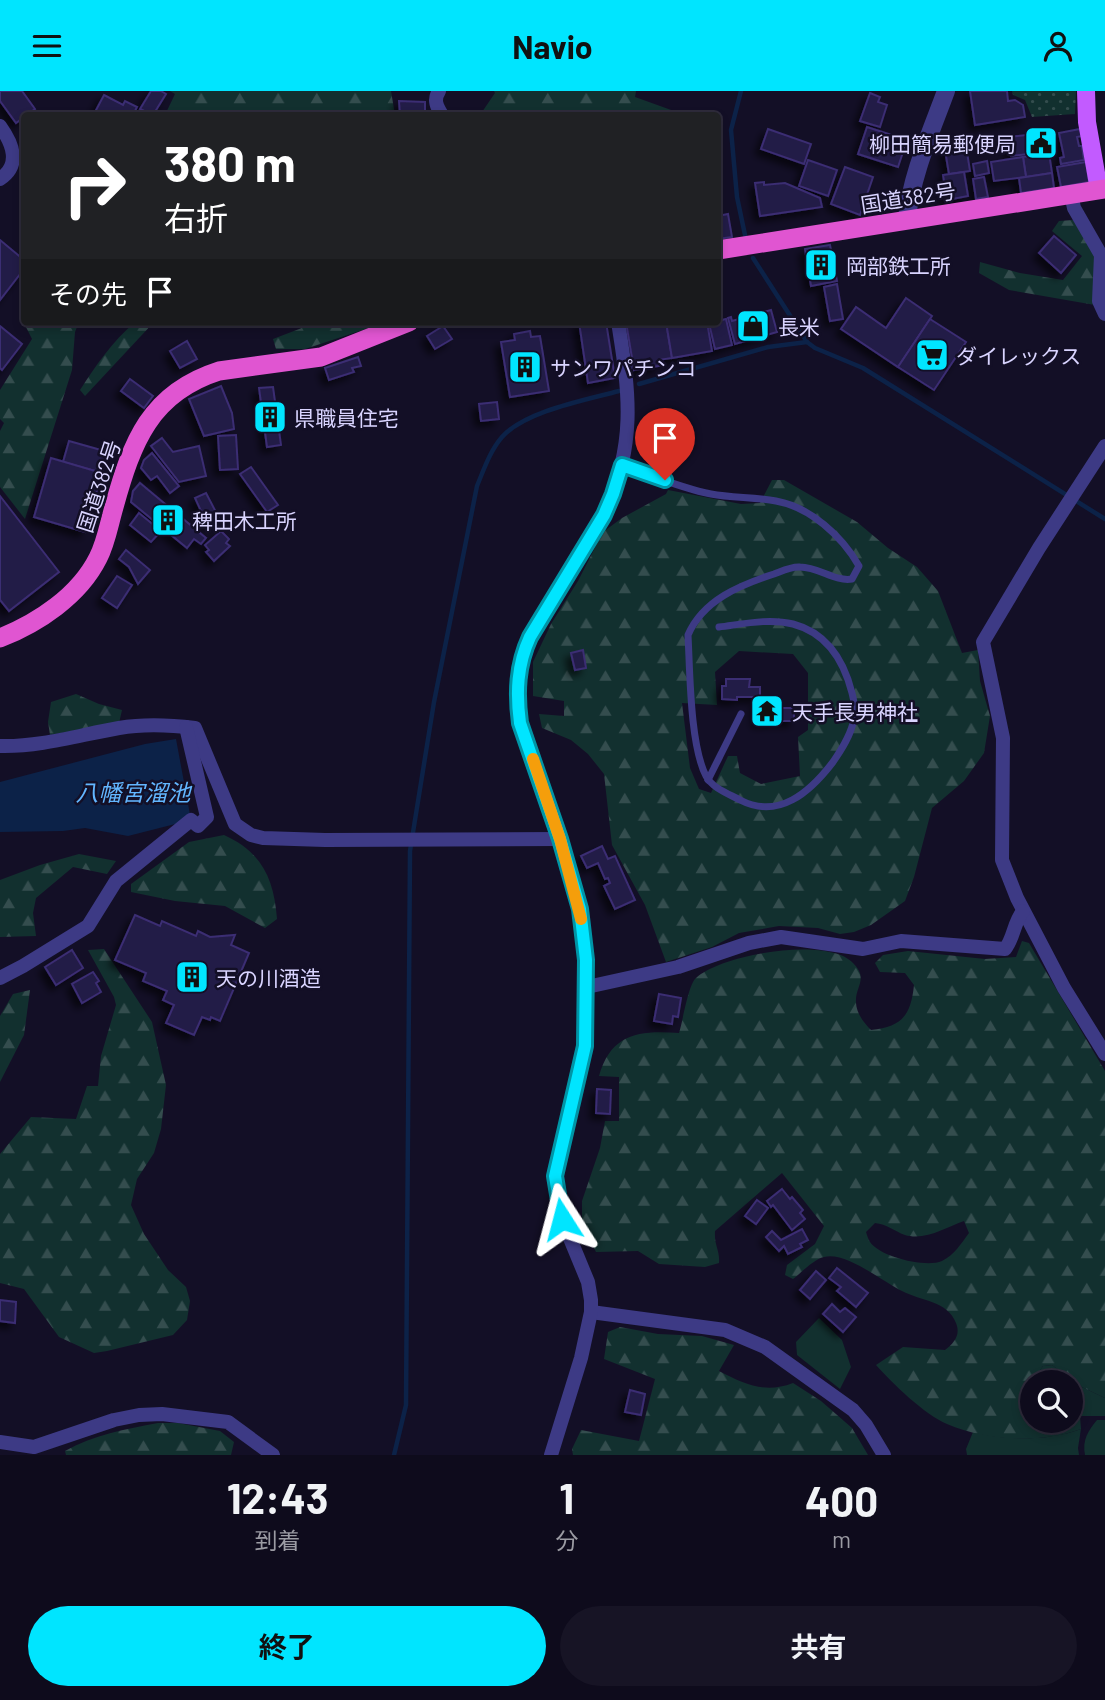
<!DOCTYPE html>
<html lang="ja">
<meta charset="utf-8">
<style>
:root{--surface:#0e0b1c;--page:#171425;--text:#f1f3f6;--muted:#9b9ba3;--line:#2e2b3b;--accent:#00e5ff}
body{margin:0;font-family:Barlow,"Noto Sans JP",sans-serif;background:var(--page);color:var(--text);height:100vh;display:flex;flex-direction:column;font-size:26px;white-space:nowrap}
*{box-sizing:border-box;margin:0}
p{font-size:23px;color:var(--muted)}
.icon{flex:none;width:38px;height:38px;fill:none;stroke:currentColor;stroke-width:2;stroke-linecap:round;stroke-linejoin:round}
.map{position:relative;height:1364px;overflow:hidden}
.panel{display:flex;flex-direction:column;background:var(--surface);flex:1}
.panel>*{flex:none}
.hud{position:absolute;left:21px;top:21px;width:700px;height:214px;border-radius:7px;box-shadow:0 4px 10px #0003,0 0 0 2px var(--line);background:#202124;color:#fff;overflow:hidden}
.fabs{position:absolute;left:1020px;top:1279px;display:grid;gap:14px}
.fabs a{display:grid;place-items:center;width:63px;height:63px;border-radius:50%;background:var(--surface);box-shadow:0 4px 10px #0003,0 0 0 2px var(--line);font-size:35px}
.pin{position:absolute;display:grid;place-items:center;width:60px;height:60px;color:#fff;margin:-72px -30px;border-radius:50% 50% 50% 0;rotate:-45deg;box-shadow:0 0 7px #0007}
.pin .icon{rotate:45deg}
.me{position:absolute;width:77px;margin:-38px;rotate:351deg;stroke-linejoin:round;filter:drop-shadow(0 0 5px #0008)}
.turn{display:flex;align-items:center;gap:24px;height:147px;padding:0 28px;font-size:32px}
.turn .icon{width:91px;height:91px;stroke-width:2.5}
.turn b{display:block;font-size:49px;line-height:60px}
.then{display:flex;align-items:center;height:66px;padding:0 28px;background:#0003;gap:14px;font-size:26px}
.eta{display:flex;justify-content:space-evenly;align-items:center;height:119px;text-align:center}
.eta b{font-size:42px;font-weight:700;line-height:49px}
.button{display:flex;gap:14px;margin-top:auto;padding:14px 28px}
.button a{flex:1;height:80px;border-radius:42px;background:var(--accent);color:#111;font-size:28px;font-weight:700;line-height:80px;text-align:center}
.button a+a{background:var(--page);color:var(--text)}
header{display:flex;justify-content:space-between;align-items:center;height:91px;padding:0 28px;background:var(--accent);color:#111;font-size:32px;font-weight:700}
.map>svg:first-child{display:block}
</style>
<header><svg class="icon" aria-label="menu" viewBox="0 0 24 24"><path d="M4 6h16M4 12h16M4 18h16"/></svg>Navio<svg class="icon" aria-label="person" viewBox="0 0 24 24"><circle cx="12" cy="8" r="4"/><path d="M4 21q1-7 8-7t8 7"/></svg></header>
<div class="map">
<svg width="1105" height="1364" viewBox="0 0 1105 1364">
<defs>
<pattern id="forest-firs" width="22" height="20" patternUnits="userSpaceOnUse" patternTransform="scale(1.75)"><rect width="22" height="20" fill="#12302f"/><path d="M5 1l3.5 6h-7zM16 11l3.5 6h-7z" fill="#344d4e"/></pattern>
<pattern id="park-dots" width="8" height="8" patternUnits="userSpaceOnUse" patternTransform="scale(1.75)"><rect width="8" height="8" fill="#12302f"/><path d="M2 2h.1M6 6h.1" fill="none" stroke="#344d4e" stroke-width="1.8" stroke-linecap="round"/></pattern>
<filter id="shadow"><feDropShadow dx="-5.5" dy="5.5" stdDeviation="3.5" flood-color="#0009"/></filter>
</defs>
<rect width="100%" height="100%" fill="#130f26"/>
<g fill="#12302f">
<polygon points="819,1227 842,1249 851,1276 840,1298 797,1264 796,1251"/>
<polygon points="1052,1274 1082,1296 1105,1307 1105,1325 1080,1325 1071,1319 1071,1292 1043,1291 1038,1282 1043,1275"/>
<path d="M1097,1329h8v35h-20c-3,-15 3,-24 12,-35z"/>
<path d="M1081,1338l-3,19 1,7h-112l-1,-6 7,-17c33,9 75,9 108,-3z"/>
</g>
<g fill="url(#forest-firs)" fill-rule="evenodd">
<polygon points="170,0 391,0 395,24 165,24 175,3"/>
<polygon points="494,0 636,0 635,6 685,24 480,24 495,2"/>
<polygon points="1073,129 1084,145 1096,167 1095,214 1009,199 979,182 980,171 1020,182 1063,189 1082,165 1052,140 1059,130"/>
<polygon points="24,203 24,231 79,231 75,241 72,279 25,428 0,396 0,340 4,332 0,328 0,299 32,248 20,224"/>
<path d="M135,231h19l-69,74 -5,-6c16,-25 32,-48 55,-68z"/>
<polygon points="311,231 387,231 305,258 276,258 273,248 307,235"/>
<path d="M772,389h12l73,42 31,26 29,19 21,24 24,62 16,-3 2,31 10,35 -6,37 -20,28 -32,27 -18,69 -9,24 -34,24 -17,7 -14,2 -22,-6 -39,-2 -40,7 -27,14 -46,15 -21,-57 -33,-60 -8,-71 -16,-20 -17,-14 -29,-12 -3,-14 25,2v-15l-31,-5v-34l18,-38 27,-43 25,-49 19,-14 44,-24 2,-4 73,14 19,-1zM739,560l54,3 15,19v57l-10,7 2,39 -39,8 -21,-11 -3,-17h-9l-17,37 -12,-4 -9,-21 -8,-65 35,2 -2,-33z"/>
<polygon points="76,603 99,613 122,619 119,632 50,644 48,631 51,611"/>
<path d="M224,744c38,17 50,44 53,84l-12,9 -40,-22 -50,-5 -44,-9v-8l58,-42z"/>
<polygon points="79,763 116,770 107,783 73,776 36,807 33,822 36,845 0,846 0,789 40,774"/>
<path d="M1022,850l7,2 76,128v327l-23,-11 -30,-22 -9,1 -5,7 5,9 -11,1v38h39v-11l9,6 1,13c-41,15 -94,12 -134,-5 -22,-9 -55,-41 -71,-59l27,-18 42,3c9,-7 16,-15 11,-27 -8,-22 -35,-22 -54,-32 -19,-9 -56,-40 -78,-34 -10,2 -23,16 -31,22l-8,-4 2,-10 28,-21 9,-18 -42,-53 -67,58c-1,15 5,19 4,32l-14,4 -46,-3 -21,-13 -42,1 -14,-29v-22l18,-53 5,-27h14v-44l-20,-1c12,-43 41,-46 80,-43 4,-12 9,-48 17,-55 26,-24 132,-42 157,-15 16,16 2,23 3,39 0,11 8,21 15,28 31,-3 40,-15 43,-45l-9,-12 -25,-1 -5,-9 8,-8 25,-4 77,8 31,-2zM964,1130l5,12c-8,11 -15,22 -27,28 -16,7 -62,-4 -72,-19 -2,-3 -3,-7 -4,-10l9,-9c12,1 19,8 30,12 20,6 42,-8 59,-14z"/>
<polygon points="104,858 152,931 166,994 161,1038 154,1062 137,1088 131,1114 144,1143 168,1179 186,1196 190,1210 187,1229 173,1244 107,1260 94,1262 59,1246 24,1198 0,1192 0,1063 31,1026 76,1028 87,995 98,995 101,965 116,914 114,906 88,859"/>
<polygon points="30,899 24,944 0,991 0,925 13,903"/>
<path d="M620,1236l38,7 44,2 32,9 -15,26c25,13 46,23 74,12l28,18 31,27 16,27h-295l-1,-6 9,-19 58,11 16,-62 -51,-20 4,-27z"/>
<path d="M158,1332h20l42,8 14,11 -3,13h-165l-1,-4c28,-16 61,-22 93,-28z"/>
</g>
<polygon fill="url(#park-dots)" points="1012,0 1076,0 1075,23 1032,26 1025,9 1013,4"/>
<polygon fill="#0c2248" points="176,648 191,729 128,745 85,737 63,740 0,741 0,691 145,653"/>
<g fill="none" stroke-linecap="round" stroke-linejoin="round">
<g stroke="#0c2248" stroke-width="4.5">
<polyline points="741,0 731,39 737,106 745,144"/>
<polyline points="753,167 807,251 815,257 863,277 1105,428"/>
<polyline points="639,293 768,256 807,251"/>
<path d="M394,1364l12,-50 4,-554 24,-149 43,-216c7,-17 13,-35 25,-49 23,-26 84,-37 117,-46"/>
</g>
</g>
<g fill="#241b47" stroke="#3b2d73" stroke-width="2" filter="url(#shadow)">
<polygon points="0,0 22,0 35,18 16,32 0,10"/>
<polygon points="151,0 161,0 166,3 153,24 140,18"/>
<polygon points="970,0 1007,0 1008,10 1015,9 1023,14 1025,26 975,34"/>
<polygon points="870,2 880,6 878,11 887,14 880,36 860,30"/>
<polygon points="104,4 123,14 125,10 137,16 133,24 101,24 95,21"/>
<polygon points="399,10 425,11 425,24 400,24"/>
<polygon points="867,36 907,49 898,76 858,63"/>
<polygon points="768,38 811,53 804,73 761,58"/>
<polygon points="1080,38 1082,45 1077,46 1079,55 1082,55 1084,69 1061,73 1060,67 1064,66 1059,42"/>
<polygon points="1044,42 1047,60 1037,62 1035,43"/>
<polygon points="1035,43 1037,62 1011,65 1009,46"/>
<polygon points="966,55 970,80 949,83 945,59"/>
<polygon points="1049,62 1052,82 1026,86 1023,66"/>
<polygon points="1023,66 1026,86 994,90 991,71"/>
<polygon points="808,69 837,79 828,105 799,95"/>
<polygon points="987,70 989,82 975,85 973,73"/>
<polygon points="1086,71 1089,91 1061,96 1057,76"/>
<polygon points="845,76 873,86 860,124 831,113"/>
<polygon points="964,81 968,105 947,109 943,84"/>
<polygon points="1052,82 1054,97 1021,102 1019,87"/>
<polygon points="984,86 988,106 976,108 973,88"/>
<polygon points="764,91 764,94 785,92 820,107 822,116 760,125 755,92"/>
<polygon points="718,118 718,125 728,123 732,146 718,148"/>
<polygon points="1054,145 1076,164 1061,182 1039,162"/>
<polygon points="0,149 24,169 24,178 0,209"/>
<polygon points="830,154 837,190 811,195 805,158"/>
<polygon points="837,193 843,228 830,230 824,196"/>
<polygon points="906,207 932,225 898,276 841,238 856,216 886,237"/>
<polygon points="771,219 777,241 735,253 728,227 731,226 732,230"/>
<polygon points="726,228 732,254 715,258 709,232"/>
<polygon points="930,228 966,251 934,299 898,276"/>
<polygon points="579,231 606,231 615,287 588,292"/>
<polygon points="626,231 666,231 672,267 658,269 659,275 634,279"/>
<polygon points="666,231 707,231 712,260 672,267"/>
<polygon points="0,235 22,253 2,279 0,277"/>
<polygon points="443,235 452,248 435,258 427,245"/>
<polygon points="530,240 531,246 540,245 549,300 510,306 501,251 515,249 514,243"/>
<polygon points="187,250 197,268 180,277 170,260"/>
<polygon points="358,266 361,275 352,277 354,281 329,289 325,277"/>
<polygon points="130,288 153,305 144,317 121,300"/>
<polygon points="221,295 232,322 234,338 204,345 189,308"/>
<polygon points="273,296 281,354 267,356 259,297"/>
<polygon points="497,311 499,328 481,330 479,313"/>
<polygon points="236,344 238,378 220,379 218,345"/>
<polygon points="162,347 173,361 199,355 206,385 179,391 151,355"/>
<polygon points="69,350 108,361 102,382 63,371"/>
<polygon points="152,362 179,395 170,402 157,385 151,389 141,377 144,369"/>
<polygon points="51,367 102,382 85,441 34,426"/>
<polygon points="251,376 278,414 267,421 240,383"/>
<polygon points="140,392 206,447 201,453 194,448 187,457 131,411 133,400"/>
<polygon points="206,402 219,427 207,433 195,407"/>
<polygon points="0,405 59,481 9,520 0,509"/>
<polygon points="139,422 161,440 151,451 130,434"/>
<polygon points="221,440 229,448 226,452 230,455 214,470 206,461 209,459 205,454"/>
<polygon points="126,459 150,479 138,493 129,476 119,468"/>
<polygon points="117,485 132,494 117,517 102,507"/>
<polygon points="583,559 586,577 575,579 571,562"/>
<polygon points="726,588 750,588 749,596 760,596 760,606 737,606 737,609 722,608 722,595 726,595"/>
<polygon points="775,610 777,630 758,631 757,611"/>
<rect x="780" y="617" width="14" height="13"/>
<polygon points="602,755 608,768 615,765 635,809 615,818 604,795 610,792 608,787 605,788 598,772 587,777 581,765"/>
<polygon points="135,824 160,835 162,830 196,845 198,840 210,846 235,844 231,854 249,862 220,930 211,926 210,929 202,926 194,944 166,932 174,914 163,909 167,900 143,890 146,882 115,869"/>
<polygon points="72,859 83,877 56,894 45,876"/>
<polygon points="93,881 99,890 96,892 101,901 82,912 72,893"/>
<polygon points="659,903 681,907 678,926 673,925 672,933 654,930"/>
<polygon points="597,998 611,999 610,1023 596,1022"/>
<polygon points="782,1098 790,1108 792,1106 803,1119 800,1122 805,1128 792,1139 773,1114 771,1116 767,1110"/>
<polygon points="757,1109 768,1117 756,1133 745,1125"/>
<polygon points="802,1138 808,1149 800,1153 802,1156 788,1163 784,1155 779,1160 766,1146 772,1140 781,1149"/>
<polygon points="837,1177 868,1202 856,1216 837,1200 841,1196 829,1187"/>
<polygon points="816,1180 826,1189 810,1208 800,1199"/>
<polygon points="0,1209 16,1211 15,1232 0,1230"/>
<polygon points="832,1213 840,1221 845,1217 856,1226 843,1241 823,1223"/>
<polygon points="630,1299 645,1303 641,1324 625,1321"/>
</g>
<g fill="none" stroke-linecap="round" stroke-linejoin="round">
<g stroke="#3d3a85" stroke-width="7">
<path d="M622,374c29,10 58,23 89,29 21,4 43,3 65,7 34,6 66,35 83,65l-7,13c-17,3 -33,-12 -52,-12 -8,-1 -18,4 -26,7 -34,11 -71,26 -86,61 2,37 2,110 18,141 6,12 23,18 34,24 39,20 70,-8 93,-38 9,-13 18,-27 21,-43 2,-8 0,-18 -2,-26 -8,-32 -25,-60 -59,-69 -24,-6 -50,0 -74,3"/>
<polyline points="708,689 741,623"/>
</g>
<g stroke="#3d3a85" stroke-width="14">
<path d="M439,0c-6,9 -2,16 3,24"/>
<path d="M0,35c13,18 21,39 0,53"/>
<polyline points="1071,103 1074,117 1101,164 1099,210 1105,223"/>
<polyline points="1105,355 1039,457 983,551 1003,647 1002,769 1017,807 1064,897 1105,963"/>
<path d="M0,655c41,1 79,-11 119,-18 24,-4 51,-3 76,0l40,96 16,11 12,3 62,2 235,-1"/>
<polyline points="0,887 23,875 88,835 116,790 191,729 198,735 207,726 186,636"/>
<path d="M587,896l91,-20 71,-24 32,-6 82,12 38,-8 104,8c9,-11 8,-25 18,-38"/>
<polyline points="591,1221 725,1239 765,1256 853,1319 866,1334 884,1364"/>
<polyline points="0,1351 34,1356 114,1329 139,1324 162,1323 228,1331 273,1364"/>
<path d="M551,1364l30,-97 10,-46v-12l-3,-18 -26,-63 -7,-43 30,-130 1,-86 -6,-51 -20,-70 -40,-116c-4,-30 -3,-58 10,-86l74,-122c32,-70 26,-119 14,-193"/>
</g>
<path stroke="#3d3a85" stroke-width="18" d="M907,128c4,-43 24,-87 39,-128"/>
<polyline stroke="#c25bff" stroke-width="18" points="1086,0 1087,31 1099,99"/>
<g stroke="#e055d1" stroke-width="19">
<polyline points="718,159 1105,98"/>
<path d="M0,547c38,-15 79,-42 98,-80 8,-15 11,-34 16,-51 18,-65 36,-114 105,-136l102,-14 88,-35"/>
</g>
</g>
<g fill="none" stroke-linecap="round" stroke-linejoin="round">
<defs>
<path id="route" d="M562,1128l-7,-43 30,-130 1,-86 -6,-51 -20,-70 -40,-116c-4,-30 -3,-58 10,-86l74,-122 9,-21 9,-29 43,15"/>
</defs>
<use href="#route" stroke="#0095a6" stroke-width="18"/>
<use href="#route" stroke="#00e5ff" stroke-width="12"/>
<polyline stroke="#f59e0b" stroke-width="12" points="533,668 560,748 581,828"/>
</g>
<defs>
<symbol id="civic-square" viewBox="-11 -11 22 22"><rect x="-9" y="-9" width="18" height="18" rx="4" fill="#00e5ff" stroke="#130f26"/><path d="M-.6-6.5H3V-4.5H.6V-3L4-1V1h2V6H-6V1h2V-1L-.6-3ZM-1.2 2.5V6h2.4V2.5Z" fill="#111"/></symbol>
<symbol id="building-square" viewBox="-11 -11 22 22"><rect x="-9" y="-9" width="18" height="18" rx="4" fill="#00e5ff" stroke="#130f26"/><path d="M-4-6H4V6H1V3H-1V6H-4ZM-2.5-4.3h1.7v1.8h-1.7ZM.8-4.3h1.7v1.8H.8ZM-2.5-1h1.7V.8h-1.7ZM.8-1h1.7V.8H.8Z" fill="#111"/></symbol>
<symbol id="shop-square" viewBox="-11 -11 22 22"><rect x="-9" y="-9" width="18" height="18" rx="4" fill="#00e5ff" stroke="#130f26"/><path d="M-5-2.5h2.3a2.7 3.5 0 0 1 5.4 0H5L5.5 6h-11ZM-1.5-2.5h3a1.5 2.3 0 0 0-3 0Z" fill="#111"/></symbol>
<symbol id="supermarket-square" viewBox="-11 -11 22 22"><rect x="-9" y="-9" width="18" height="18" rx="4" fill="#00e5ff" stroke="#130f26"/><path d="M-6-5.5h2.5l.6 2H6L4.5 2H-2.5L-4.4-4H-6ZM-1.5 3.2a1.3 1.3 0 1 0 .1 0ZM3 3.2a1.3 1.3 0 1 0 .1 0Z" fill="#111"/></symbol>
<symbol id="temple-square" viewBox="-11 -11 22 22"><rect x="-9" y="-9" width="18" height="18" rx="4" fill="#00e5ff" stroke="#130f26"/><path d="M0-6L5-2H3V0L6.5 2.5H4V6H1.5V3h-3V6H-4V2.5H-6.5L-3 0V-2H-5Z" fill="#111"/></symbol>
</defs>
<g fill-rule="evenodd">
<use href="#civic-square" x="1022" y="33" width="38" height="38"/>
<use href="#building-square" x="802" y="155" width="38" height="38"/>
<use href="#shop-square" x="734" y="216" width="38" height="38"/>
<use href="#supermarket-square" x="913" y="245" width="38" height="38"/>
<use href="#building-square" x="506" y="257" width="38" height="38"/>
<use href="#building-square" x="251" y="307" width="38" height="38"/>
<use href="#building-square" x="149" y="410" width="38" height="38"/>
<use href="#temple-square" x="748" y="601" width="38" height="38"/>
<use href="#building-square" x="173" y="867" width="38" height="38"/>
</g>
<g text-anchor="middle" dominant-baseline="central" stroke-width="5" stroke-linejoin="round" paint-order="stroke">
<g font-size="21" fill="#d9d4ff" stroke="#130f26" text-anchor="start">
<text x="1016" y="52" text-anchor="end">柳田簡易郵便局</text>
<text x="846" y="174">岡部鉄工所</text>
<text x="778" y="235">長米</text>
<text x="956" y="264">ダイレックス</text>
<text x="550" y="276">サンワパチンコ</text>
<text x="294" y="326">県職員住宅</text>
<text x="192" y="429">稗田木工所</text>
<text x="792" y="620">天手長男神社</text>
<text x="216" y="886">天の川酒造</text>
</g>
<g font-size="21" fill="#d9d4ff" stroke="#130f26">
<text transform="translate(908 106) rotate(-9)">国道382号</text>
<text transform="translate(98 395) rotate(-72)">国道382号</text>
</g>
<g font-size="23" font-style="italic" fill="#62b6ff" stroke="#130f26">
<text x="133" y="701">八幡宮溜池</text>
</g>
</g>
</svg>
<div class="fabs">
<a><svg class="icon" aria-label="search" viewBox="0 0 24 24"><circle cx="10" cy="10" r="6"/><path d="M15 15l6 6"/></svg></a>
</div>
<div class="pin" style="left:665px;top:389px;background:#d93025"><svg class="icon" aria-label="arrive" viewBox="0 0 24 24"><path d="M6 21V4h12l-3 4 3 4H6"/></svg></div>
<svg class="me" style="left:562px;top:1128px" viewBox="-20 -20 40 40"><path d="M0-17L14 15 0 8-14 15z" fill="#00e5ff" stroke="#fff" stroke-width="4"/></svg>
<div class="hud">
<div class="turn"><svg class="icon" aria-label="right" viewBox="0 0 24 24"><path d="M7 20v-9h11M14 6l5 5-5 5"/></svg><div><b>380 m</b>右折</div></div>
<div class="then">その先<svg class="icon" aria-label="arrive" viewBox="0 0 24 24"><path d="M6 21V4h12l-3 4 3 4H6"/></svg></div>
</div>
</div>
<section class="panel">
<div class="eta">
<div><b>12:43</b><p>到着</p></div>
<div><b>1</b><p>分</p></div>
<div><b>400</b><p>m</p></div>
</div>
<div class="button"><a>終了</a><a>共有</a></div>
</section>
